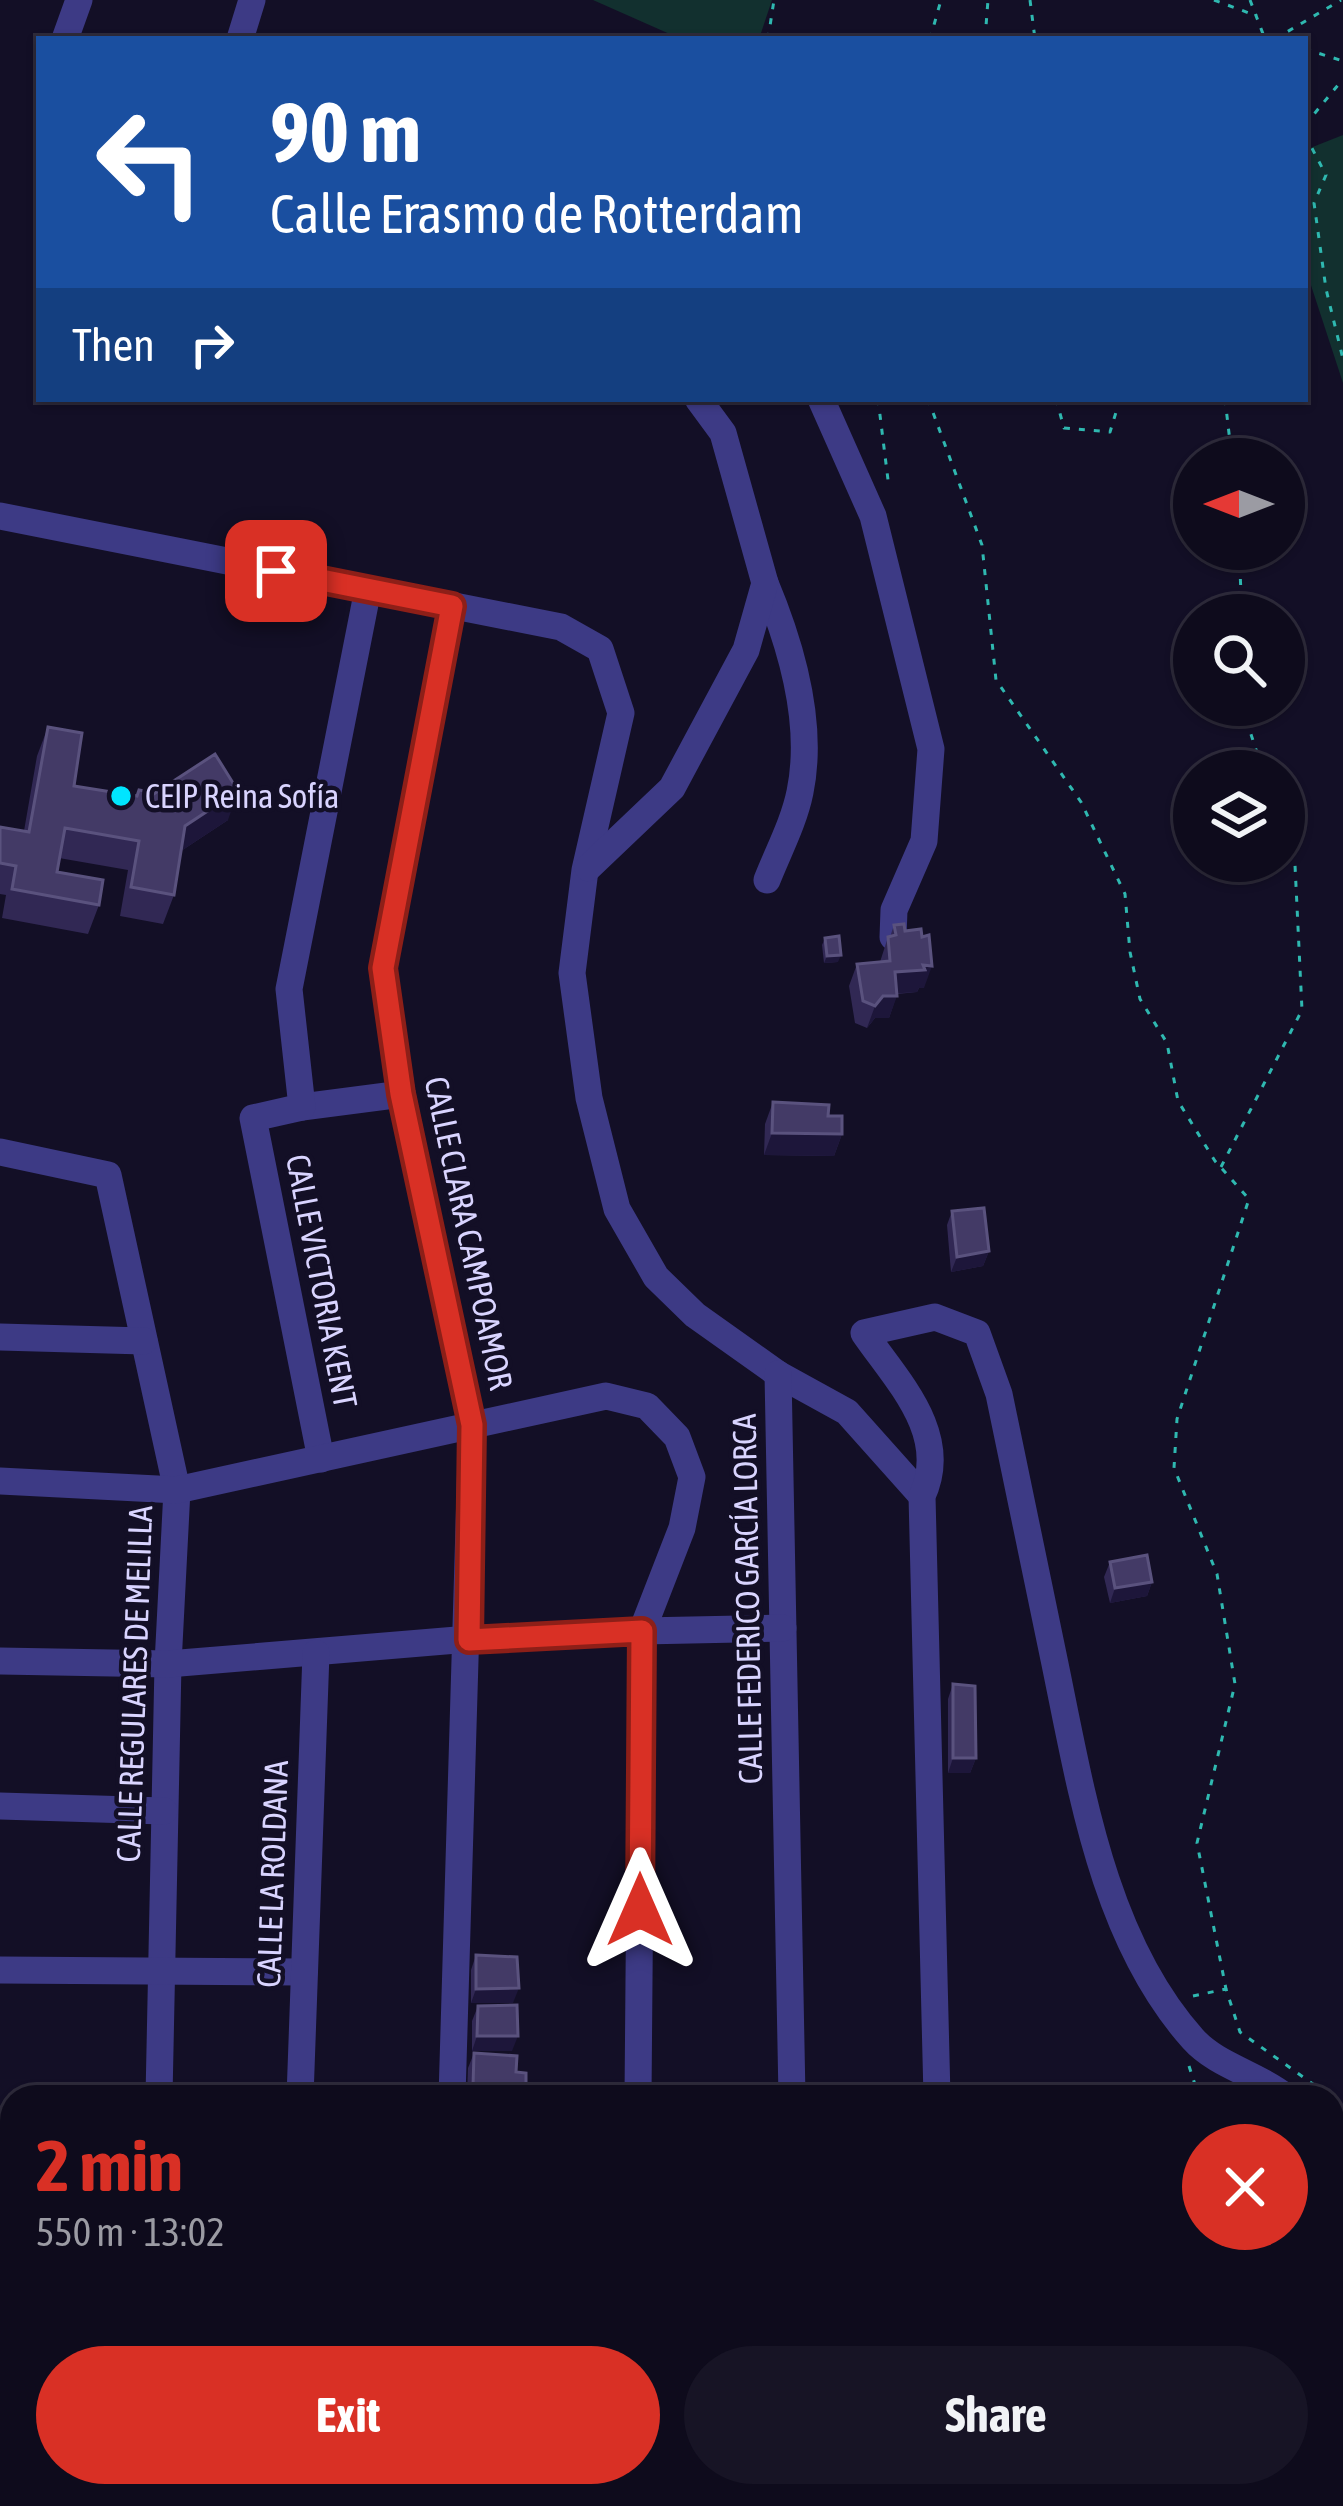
<!DOCTYPE html>
<meta charset="utf-8">
<style>
:root{--surface:#0e0b1c;--page:#171425;--text:#f1f3f6;--muted:#9b9ba3;--line:#2e2b3b;--accent:#d93025}
body{margin:0;font-family:"Asap Condensed",sans-serif;background:var(--page);color:var(--text);height:100vh;display:flex;flex-direction:column;font-size:45px;white-space:nowrap}
*{box-sizing:border-box;margin:0}
p{font-size:39px;color:var(--muted)}
.icon{flex:none;width:66px;height:66px;fill:none;stroke:currentColor;stroke-width:2;stroke-linecap:round;stroke-linejoin:round}
.map{position:relative;flex:1;overflow:hidden}
.side{position:absolute;left:0px;top:2085px;width:1344px;height:423px;display:flex;flex-direction:column;background:var(--surface);border-radius:36px 36px 0 0;box-shadow:0 3px 9px #0004,0 0 0 3px var(--line)}
.side>*{flex:none}
.guide{position:absolute;left:36px;top:36px;width:1272px;height:366px;border-radius:0px;box-shadow:0 3px 9px #0004,0 0 0 3px var(--line);background:#1a4fa0;color:#fff;overflow:hidden}
.needle{width:78px;rotate:270deg}
.controls{position:absolute;left:1173px;top:438px;display:grid;gap:24px}
.controls a{display:grid;place-items:center;width:132px;height:132px;border-radius:50%;background:var(--surface);box-shadow:0 3px 9px #0004,0 0 0 3px var(--line);font-size:60px}
.pin{position:absolute;display:grid;place-items:center;width:102px;height:102px;color:#fff;margin:-51px;border-radius:24px;box-shadow:0 6px 18px #0006}
.me{position:absolute;width:132px;margin:-66px;rotate:0deg;stroke-linejoin:round;filter:drop-shadow(0 0 9px #0008)}
.turn{display:flex;align-items:center;gap:42px;height:252px;padding:0 36px;font-size:54px}
.turn .icon{width:156px;height:156px;stroke-width:2.5}
.turn b{display:block;font-size:84px;line-height:102px}
.then{display:flex;align-items:center;height:114px;padding:0 36px;background:#0003;gap:24px;font-size:45px}
.round{display:grid;place-items:center;flex:none;width:126px;height:126px;border-radius:63px;background:var(--page)}
.head{display:flex;align-items:center;justify-content:space-between;height:204px;padding:0 36px}
h1{font-size:72px;font-weight:700;line-height:90px;color:var(--accent)}
.cta{display:flex;gap:24px;margin-top:auto;padding:24px 36px}
.cta a{flex:1;height:138px;border-radius:72px;background:var(--accent);color:#fff;font-size:48px;font-weight:700;line-height:138px;text-align:center}
.cta a+a{background:var(--page);color:var(--text)}
.map>svg:first-child{display:block}
</style>
<div class="map">
<svg width="1343" height="2506" viewBox="0 0 1343 2506">
<rect width="100%" height="100%" fill="#130f26"/>
<g fill="#12302f">
<polygon points="593,0 772,0 759,39 681,39"/>
<polygon points="1343,135 1343,383 1305,267 1305,150"/>
</g>
<g fill="none" stroke-linecap="round" stroke-linejoin="round">
<g stroke="#2fb8b0" stroke-width="3" stroke-dasharray="6 9" stroke-linecap="butt">
<polyline points="1030,0 1035,39"/>
<polyline points="1214,0 1257,16"/>
<polyline points="1250,0 1265,39"/>
<polyline points="768,39 774,0"/>
<polyline points="930,39 941,0"/>
<polyline points="985,39 988,0"/>
<polyline points="1275,39 1341,0"/>
<polyline points="1305,49 1343,61"/>
<polyline points="1305,125 1343,79"/>
<polyline points="1305,135 1326,175 1314,203 1326,289 1343,359"/>
<polyline points="878,399 889,488"/>
<polyline points="928,399 982,545 996,680 1081,802 1125,894 1130,952 1140,999 1167,1043 1178,1101 1215,1161 1249,1199 1177,1419 1174,1468 1217,1574 1235,1684 1197,1843 1226,1989"/>
<polyline points="1056,399 1064,428 1110,432 1120,399"/>
<polyline points="1225,399 1232,459"/>
<polyline points="1239,549 1242,615"/>
<polyline points="1245,705 1246,719 1263,771"/>
<polyline points="1221,1167 1302,1010 1295,865 1284,831"/>
<polyline points="1193,1996 1226,1989 1240,2032 1331,2097"/>
<polyline points="1189,2066 1199,2097"/>
<polyline points="1332,2098 1343,2106"/>
<polyline points="0,2367 12,2365"/>
<polyline points="431,2496 435,2506"/>
<polyline points="1228,2506 1241,2496"/>
</g>
<g stroke="#3d3a85" stroke-width="27">
<polyline points="65,39 79,0"/>
<polyline points="240,39 252,0"/>
<polyline points="821,399 873,516 931,749 924,841 894,910 893,937"/>
<polyline points="0,516 561,627 600,649 621,713 585,870 572,973 589,1098 617,1209 656,1277 695,1315 778,1374 847,1412 922,1496"/>
<path d="M765,583c26,62 49,141 35,209 -6,30 -22,60 -33,88"/>
<polyline points="452,606 383,968 402,1094 472,1425 452,2097"/>
<polyline points="588,868 672,788 746,650 765,583 723,433 698,399"/>
<polyline points="302,1107 402,1094"/>
<polyline points="0,1152 108,1175 177,1490 168,1664 159,2097"/>
<polyline points="0,1337 144,1341"/>
<polyline points="778,1374 792,2097"/>
<polyline points="321,1459 253,1118 302,1107 289,989 368,589"/>
<polyline points="0,1481 177,1490 606,1396 647,1406 677,1437 692,1477 682,1528 642,1631 783,1628"/>
<polyline points="0,1661 168,1664 469,1639 642,1631 638,2097"/>
<polyline points="0,1806 164,1811"/>
<polyline points="0,1970 304,1972"/>
<polyline points="300,2097 316,1653"/>
<path d="M937,2097l-15,-601c29,-62 -25,-115 -58,-163l71,-16 42,16 22,61c19,90 37,180 56,270 26,126 49,276 138,375 24,27 65,35 93,58"/>
<polyline points="0,2269 12,2269"/>
<polyline points="767,2496 781,2506"/>
<polyline points="885,2496 888,2506"/>
<polyline points="1039,2496 1043,2506"/>
</g>
</g>
<g fill="#312854">
<polygon points="48,727 74,786 136,796 139,790 149,797 228,820 181,851 174,895 163,924 120,916 128,870 59,858 57,872 99,905 88,934 2,918 6,895 0,894 0,827 24,831 37,756"/>
<polygon points="894,925 905,931 924,988 919,988 917,992 897,994 889,1018 875,1018 867,1028 855,1023 849,986 857,964 880,962 888,937 890,937"/>
<polygon points="825,938 838,962 824,963 822,945"/>
<polygon points="773,1102 828,1116 842,1134 834,1156 764,1155 765,1124"/>
<polygon points="952,1211 989,1251 983,1266 951,1272 947,1225"/>
<polygon points="1110,1562 1152,1582 1147,1596 1110,1603 1104,1577"/>
<polygon points="953,1684 976,1758 970,1773 948,1773 948,1699"/>
<polygon points="476,1955 513,2003 471,2003 471,1970"/>
<polygon points="478,2006 512,2051 472,2051 472,2021"/>
<polygon points="474,2053 516,2072 526,2087 522,2097 467,2097 468,2068"/>
<polygon points="60,2496 113,2496 112,2499 98,2506 65,2506"/>
<polygon points="134,2496 193,2496 194,2506 130,2506"/>
</g>
<g fill="#1d163a">
<polygon points="238,791 228,820 175,855 185,826"/>
<polygon points="841,955 838,962 824,963 827,956"/>
<polygon points="923,965 932,966 924,988 919,988 917,992 887,994 895,972"/>
<polygon points="883,996 897,996 889,1018 875,1018 867,1028 875,1006"/>
<polygon points="772,1133 842,1134 834,1156 764,1155"/>
<polygon points="989,1251 983,1266 951,1272 957,1257"/>
<polygon points="1152,1582 1147,1596 1110,1603 1115,1588"/>
<polygon points="953,1758 976,1758 970,1773 948,1773"/>
<polygon points="519,1988 513,2003 471,2003 476,1989"/>
<polygon points="477,2036 518,2036 512,2051 472,2051"/>
<polygon points="473,2086 526,2087 522,2097 469,2097"/>
<polygon points="93,2496 113,2496 112,2499 98,2506 75,2506 76,2504"/>
</g>
<g fill="#433a66" stroke="#5a527e" stroke-width="3">
<polygon points="48,727 82,733 74,786 137,796 139,790 150,792 149,797 215,754 238,791 185,826 174,895 131,887 139,841 65,828 57,872 103,880 99,905 12,889 16,866 0,863 0,827 29,832"/>
<polygon points="904,924 905,931 921,929 922,937 929,935 932,966 923,965 925,970 895,972 897,996 883,996 875,1006 863,1001 857,964 890,961 888,937 896,935 894,925"/>
<polygon points="839,936 841,955 827,956 825,938"/>
<polygon points="773,1102 829,1105 828,1116 842,1116 842,1134 772,1133"/>
<polygon points="984,1208 989,1251 957,1257 952,1211"/>
<polygon points="1147,1555 1152,1582 1115,1588 1110,1562"/>
<polygon points="953,1684 975,1686 976,1758 953,1758"/>
<polygon points="476,1955 517,1957 519,1988 476,1989"/>
<polygon points="517,2005 518,2036 477,2036 478,2006"/>
<polygon points="474,2053 517,2056 516,2072 526,2073 526,2087 473,2086"/>
<polygon points="73,2496 93,2496 76,2504"/>
<polygon points="139,2496 193,2496 194,2506 140,2506"/>
</g>
<g fill="none" stroke-linecap="round" stroke-linejoin="round">
<defs>
<polyline id="route" points="276,571 452,606 383,968 401,1094 472,1425 469,1640 642,1631 640,1910"/>
</defs>
<use href="#route" stroke="#8d1f18" stroke-width="30"/>
<use href="#route" stroke="#d93025" stroke-width="21"/>
</g>
<circle fill="#00e5ff" stroke="#130f26" stroke-width="4.5" cx="121" cy="796" r="12"/>
<g text-anchor="middle" dominant-baseline="central" stroke-width="9" stroke-linejoin="round" paint-order="stroke">
<g font-size="33" fill="#d9d4ff" stroke="#130f26" text-anchor="start">
<text x="145" y="796">CEIP Reina Sofía</text>
</g>
<g font-size="33" fill="#d9d4ff" stroke="#130f26">
<text transform="translate(469 1233) rotate(78)">CALLE CLARA CAMPOAMOR</text>
<text transform="translate(322 1281) rotate(79)">CALLE VICTORIA KENT</text>
<text transform="translate(747 1599) rotate(-91)">CALLE FEDERICO GARCÍA LORCA</text>
<text transform="translate(134 1684) rotate(-88)">CALLE REGULARES DE MELILLA</text>
<text transform="translate(272 1874) rotate(-88)">CALLE LA ROLDANA</text>
</g>
</g>
</svg>
<div class="controls">
<a><svg class="needle" viewBox="-14 -14 28 28"><path d="M0-13l5 13h-10z" fill="#e53935"/><path d="M0 13l5-13h-10z" fill="#9b9ba3"/></svg></a>
<a><svg class="icon" aria-label="search" viewBox="0 0 24 24"><circle cx="10" cy="10" r="6"/><path d="M15 15l6 6"/></svg></a>
<a><svg class="icon" aria-label="layers" viewBox="0 0 24 24"><path d="M12 4l9 5-9 5-9-5zM3 14l9 5 9-5"/></svg></a>
</div>
<div class="pin" style="left:276px;top:571px;background:#d93025"><svg class="icon" aria-label="arrive" viewBox="0 0 24 24"><path d="M6 21V4h12l-3 4 3 4H6"/></svg></div>
<svg class="me" style="left:640px;top:1910px" viewBox="-20 -20 40 40"><path d="M0-17L14 15 0 8-14 15z" fill="#d93025" stroke="#fff" stroke-width="4"/></svg>
<div class="guide">
<div class="turn"><svg class="icon" aria-label="left" viewBox="0 0 24 24"><path d="M17 20v-9H6M10 6l-5 5 5 5"/></svg><div><b>90 m</b>Calle Erasmo de Rotterdam</div></div>
<div class="then">Then<svg class="icon" aria-label="right" viewBox="0 0 24 24"><path d="M7 20v-9h11M14 6l5 5-5 5"/></svg></div>
</div>
<section class="side">
<div class="head"><div><h1>2 min</h1><p>550 m · 13:02</p></div><a class="round" style="background:#d93025;color:#fff"><svg class="icon" aria-label="close" viewBox="0 0 24 24"><path d="M6 6l12 12M18 6L6 18"/></svg></a></div>
<div class="cta"><a>Exit</a><a>Share</a></div>
</section>
</div>
